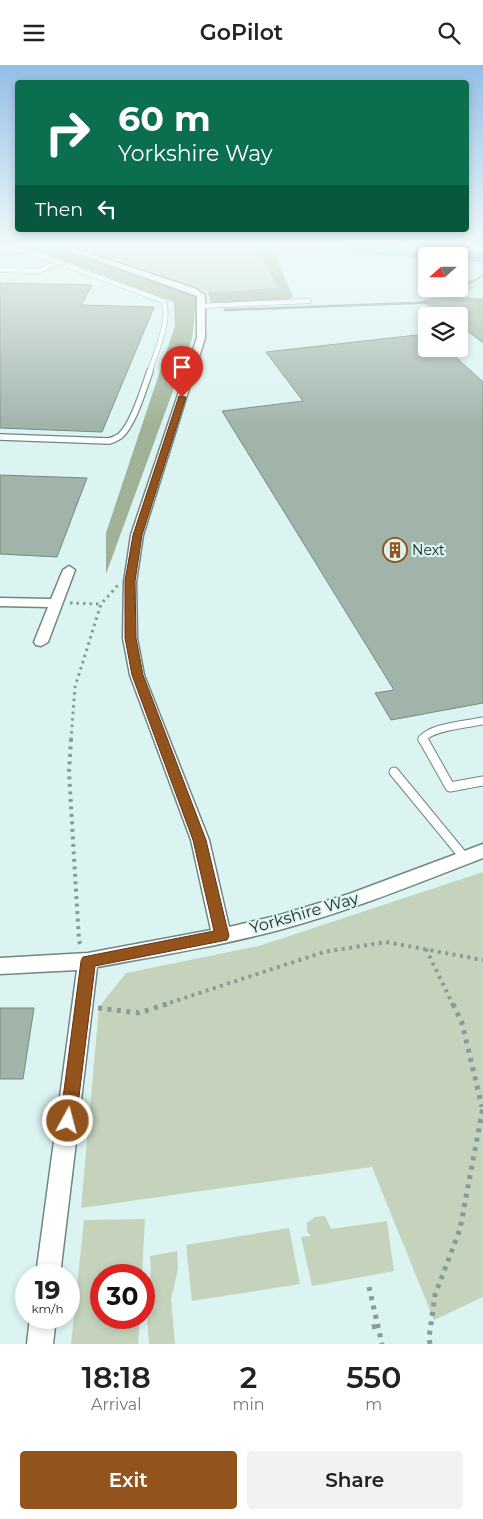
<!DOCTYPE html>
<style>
:root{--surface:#fff;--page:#f2f2f2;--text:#222;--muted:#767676;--accent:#93531d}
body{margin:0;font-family:Montserrat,sans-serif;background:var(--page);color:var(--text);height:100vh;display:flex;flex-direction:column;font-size:19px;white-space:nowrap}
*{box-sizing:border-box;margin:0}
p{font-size:16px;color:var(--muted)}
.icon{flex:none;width:28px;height:28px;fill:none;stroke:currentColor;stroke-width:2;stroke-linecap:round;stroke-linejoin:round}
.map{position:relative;height:1279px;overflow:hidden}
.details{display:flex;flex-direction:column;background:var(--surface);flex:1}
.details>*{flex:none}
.hud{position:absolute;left:15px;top:15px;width:454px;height:152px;border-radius:5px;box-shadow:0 2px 8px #0003;background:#0b6e4f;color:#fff;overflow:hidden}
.needle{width:32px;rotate:249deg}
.buttons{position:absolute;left:418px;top:182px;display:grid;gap:10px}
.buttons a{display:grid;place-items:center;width:50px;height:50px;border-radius:5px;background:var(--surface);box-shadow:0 2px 8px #0003;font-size:25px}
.speed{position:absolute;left:15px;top:1199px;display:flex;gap:10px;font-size:25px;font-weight:700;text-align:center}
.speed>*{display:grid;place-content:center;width:65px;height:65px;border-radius:50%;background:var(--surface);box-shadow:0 2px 8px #0003;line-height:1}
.speed small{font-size:12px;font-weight:400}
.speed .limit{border:8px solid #d22;background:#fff;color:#111}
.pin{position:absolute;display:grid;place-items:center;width:42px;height:42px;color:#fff;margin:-51px -21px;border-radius:50% 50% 50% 0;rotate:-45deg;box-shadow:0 0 5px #0007}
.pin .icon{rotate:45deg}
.me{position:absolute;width:55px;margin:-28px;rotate:7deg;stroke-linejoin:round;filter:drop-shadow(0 0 4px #0008)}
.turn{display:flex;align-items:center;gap:18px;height:105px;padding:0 20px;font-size:22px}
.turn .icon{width:65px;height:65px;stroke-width:2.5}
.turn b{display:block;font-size:35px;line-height:42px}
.then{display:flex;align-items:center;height:48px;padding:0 20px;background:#0003;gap:10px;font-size:19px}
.eta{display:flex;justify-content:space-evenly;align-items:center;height:85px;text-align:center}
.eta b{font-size:30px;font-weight:600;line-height:35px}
.button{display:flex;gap:10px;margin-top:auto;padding:10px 20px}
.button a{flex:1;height:58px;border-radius:5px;background:var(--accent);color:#fff;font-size:20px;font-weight:600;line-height:58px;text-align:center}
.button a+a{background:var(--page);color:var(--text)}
header{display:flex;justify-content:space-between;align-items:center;height:65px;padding:0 20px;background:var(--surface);font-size:22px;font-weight:600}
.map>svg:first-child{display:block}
</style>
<header><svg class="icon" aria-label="menu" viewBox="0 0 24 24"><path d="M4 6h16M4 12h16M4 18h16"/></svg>GoPilot<svg class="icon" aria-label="search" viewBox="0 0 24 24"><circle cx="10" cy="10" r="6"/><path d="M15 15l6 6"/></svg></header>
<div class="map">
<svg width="483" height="1279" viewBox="0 0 483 1279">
<rect width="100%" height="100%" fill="#dbf4f1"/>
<g fill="#c5d3bd">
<polygon points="80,182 257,182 278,223 208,227 77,183"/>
<polygon points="260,182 304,182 426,192 426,196 279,184 274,188"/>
<polygon points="483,807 483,1232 434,1255 372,1102 81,1143 99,942 126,908 259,881"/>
<polygon points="325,1151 331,1164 387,1156 394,1206 312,1221 301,1172 311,1171 307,1167 307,1158 315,1152"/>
<polygon points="145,1154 142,1210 101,1210 101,1252 140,1253 138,1279 71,1279 84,1155"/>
<polygon points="289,1163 300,1219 192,1236 186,1180"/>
<polygon points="177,1186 178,1204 171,1234 175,1279 149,1279 146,1238 151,1207 150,1191"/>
</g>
<g fill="#a0b197">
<polygon points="25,182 54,182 197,231 192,274 106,509 106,468 175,261 174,237"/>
<polygon points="257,182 274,188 293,232 284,237 211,239 208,227 278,223"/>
<polygon points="439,231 483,233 483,277 459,261 459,251 444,251 421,236"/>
</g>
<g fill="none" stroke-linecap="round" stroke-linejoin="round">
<g stroke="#869ca9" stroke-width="2.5">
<polyline points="459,214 472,217"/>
<polyline points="444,235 483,236"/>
<polyline points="225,245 441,237"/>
<polyline points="448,251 434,241 483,210"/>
<polyline points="459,259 483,277"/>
</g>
</g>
<g fill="#a1b4aa" stroke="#788a80">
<polygon points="0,218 92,220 81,240 154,242 102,367 0,363"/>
<polygon points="426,269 426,284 447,284 483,317 483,638 391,655 375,628 394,625 222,346 303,336 266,287"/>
<polygon points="0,410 87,413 57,492 0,489"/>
<polygon points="0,943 34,943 23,1014 0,1014"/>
</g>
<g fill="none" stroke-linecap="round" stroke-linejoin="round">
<defs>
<g id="service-far3">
<path d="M0,183l34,5 129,48c9,15 -8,55 -14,72"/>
<polyline points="0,205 38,206 59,197"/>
<polyline points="203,241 309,236"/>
</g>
<path id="service-far2" d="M0,372l109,4c4,-1 8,-3 11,-5 13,-11 24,-48 30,-65"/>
<path id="service-far1" d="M422,675c6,-13 47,-16 61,-19"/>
<g id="service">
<polyline points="423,674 450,722 483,716"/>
<polyline points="394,707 464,792"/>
</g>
<g id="minor">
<path d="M59,182h10l125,41 11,7v43l-62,197 -7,47 1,56 7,37 65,165 20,87 51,-12 69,-21 134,-50v14c-67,26 -134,53 -204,72 -60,16 -121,26 -182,37l-37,308h-24l41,-305 -77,4v-16l88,-5 123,-23 -20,-90 -61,-165 -7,-37 1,-56 7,-47 66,-197v-42z"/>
<polygon points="69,501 75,505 48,577 41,581 36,580 34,577 48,542 0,541 0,533 51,534 63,505"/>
<polygon points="30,1252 56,1252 53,1279 27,1279"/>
</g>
<polygon id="motorway" points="345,182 401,182 483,188 483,196 459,194 459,191 426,192 352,186"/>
</defs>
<use href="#service-far3" stroke="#708684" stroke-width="5.5"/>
<use href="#service-far2" stroke="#708684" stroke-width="8"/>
<use href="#service-far1" stroke="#708684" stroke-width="9"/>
<use href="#service" stroke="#708684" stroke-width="11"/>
<use href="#minor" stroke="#708684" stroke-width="3"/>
<use href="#motorway" stroke="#368a9b" stroke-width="2"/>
<g stroke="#899b99" stroke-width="2" stroke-dasharray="1 2" stroke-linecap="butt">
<polyline points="457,247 445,239 483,216"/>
<polyline points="483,247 457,247 461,253 483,268"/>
</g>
<g stroke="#899b99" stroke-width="3" stroke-dasharray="2.5 4" stroke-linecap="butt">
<polyline points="70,538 101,539"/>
<polyline points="71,675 75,622 101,539 118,520"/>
</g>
<g stroke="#899b99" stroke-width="4" stroke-dasharray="3 4.5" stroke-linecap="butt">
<polyline points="71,674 69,707 79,876 82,883"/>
<polyline points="426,884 453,940"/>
<polyline points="163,940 324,887 386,877 483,895"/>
</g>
<g stroke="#899b99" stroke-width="5" stroke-dasharray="4 5.5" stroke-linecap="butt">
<polyline points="453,939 462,958 482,1042"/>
<polyline points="98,943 139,948 167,939"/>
<polyline points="369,1222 382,1279"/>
<polyline points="372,1262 378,1261"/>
<polyline points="430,1279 429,1273 435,1230 460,1164 483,1042"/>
</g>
<use href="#service-far3" stroke="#fff" stroke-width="4.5"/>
<use href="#service-far2" stroke="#fff" stroke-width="5.5"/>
<use href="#service-far1" stroke="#fff" stroke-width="7"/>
<use href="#service" stroke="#fff" stroke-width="9"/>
<use href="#minor" fill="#fff" fill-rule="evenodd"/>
<use href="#motorway" fill="#43c0da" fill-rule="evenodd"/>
</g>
<linearGradient id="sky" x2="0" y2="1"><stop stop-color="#93bee6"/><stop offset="0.5" stop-color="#effaf9"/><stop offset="1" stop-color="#effaf9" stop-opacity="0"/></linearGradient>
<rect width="483" height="361" fill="url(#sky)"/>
<polygon fill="#93531d" stroke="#603613" points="179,331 186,332 142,470 135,516 136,573 143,610 206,775 229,871 227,875 222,876 95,901 76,1056 74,1062 68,1064 62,1062 60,1056 81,896 83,892 214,866 193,775 132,610 125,573 125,516 133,470"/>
<defs>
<symbol id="building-ring" viewBox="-11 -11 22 22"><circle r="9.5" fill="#dbf4f1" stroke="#93531d" stroke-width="1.5"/><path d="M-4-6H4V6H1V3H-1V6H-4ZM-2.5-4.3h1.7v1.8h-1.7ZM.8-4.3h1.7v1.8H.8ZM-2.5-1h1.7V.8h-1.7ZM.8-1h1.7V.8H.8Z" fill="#93531d"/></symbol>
</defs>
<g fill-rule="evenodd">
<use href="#building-ring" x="381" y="471" width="28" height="28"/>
</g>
<g text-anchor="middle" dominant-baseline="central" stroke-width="4.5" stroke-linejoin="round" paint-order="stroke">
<g font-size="14" fill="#1d2625" stroke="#dbf4f1" text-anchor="start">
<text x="412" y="485">Next</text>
</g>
<g font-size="16" fill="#1d2625" stroke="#dbf4f1">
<text transform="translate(304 848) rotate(-16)">Yorkshire Way</text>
</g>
</g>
</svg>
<div class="buttons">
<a><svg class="needle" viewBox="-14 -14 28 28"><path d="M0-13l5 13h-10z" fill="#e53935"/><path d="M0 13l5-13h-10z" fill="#767676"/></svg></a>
<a><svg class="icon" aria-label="layers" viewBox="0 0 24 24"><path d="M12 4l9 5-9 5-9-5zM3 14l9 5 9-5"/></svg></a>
</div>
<div class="speed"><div>19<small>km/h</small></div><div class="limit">30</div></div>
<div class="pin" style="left:182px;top:332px;background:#d93025"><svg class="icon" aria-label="arrive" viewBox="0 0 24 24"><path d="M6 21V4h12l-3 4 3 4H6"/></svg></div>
<svg class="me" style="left:68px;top:1056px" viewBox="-20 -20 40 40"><circle r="17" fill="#93531d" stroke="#fff" stroke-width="3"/><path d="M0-11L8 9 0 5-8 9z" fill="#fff"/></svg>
<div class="hud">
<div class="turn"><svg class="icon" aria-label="right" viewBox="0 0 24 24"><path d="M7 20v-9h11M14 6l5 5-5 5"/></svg><div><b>60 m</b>Yorkshire Way</div></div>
<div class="then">Then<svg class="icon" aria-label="left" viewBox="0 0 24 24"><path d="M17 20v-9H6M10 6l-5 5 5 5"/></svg></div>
</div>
</div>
<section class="details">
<div class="eta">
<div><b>18:18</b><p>Arrival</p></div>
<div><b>2</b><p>min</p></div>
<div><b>550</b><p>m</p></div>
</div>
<div class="button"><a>Exit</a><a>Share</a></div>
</section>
